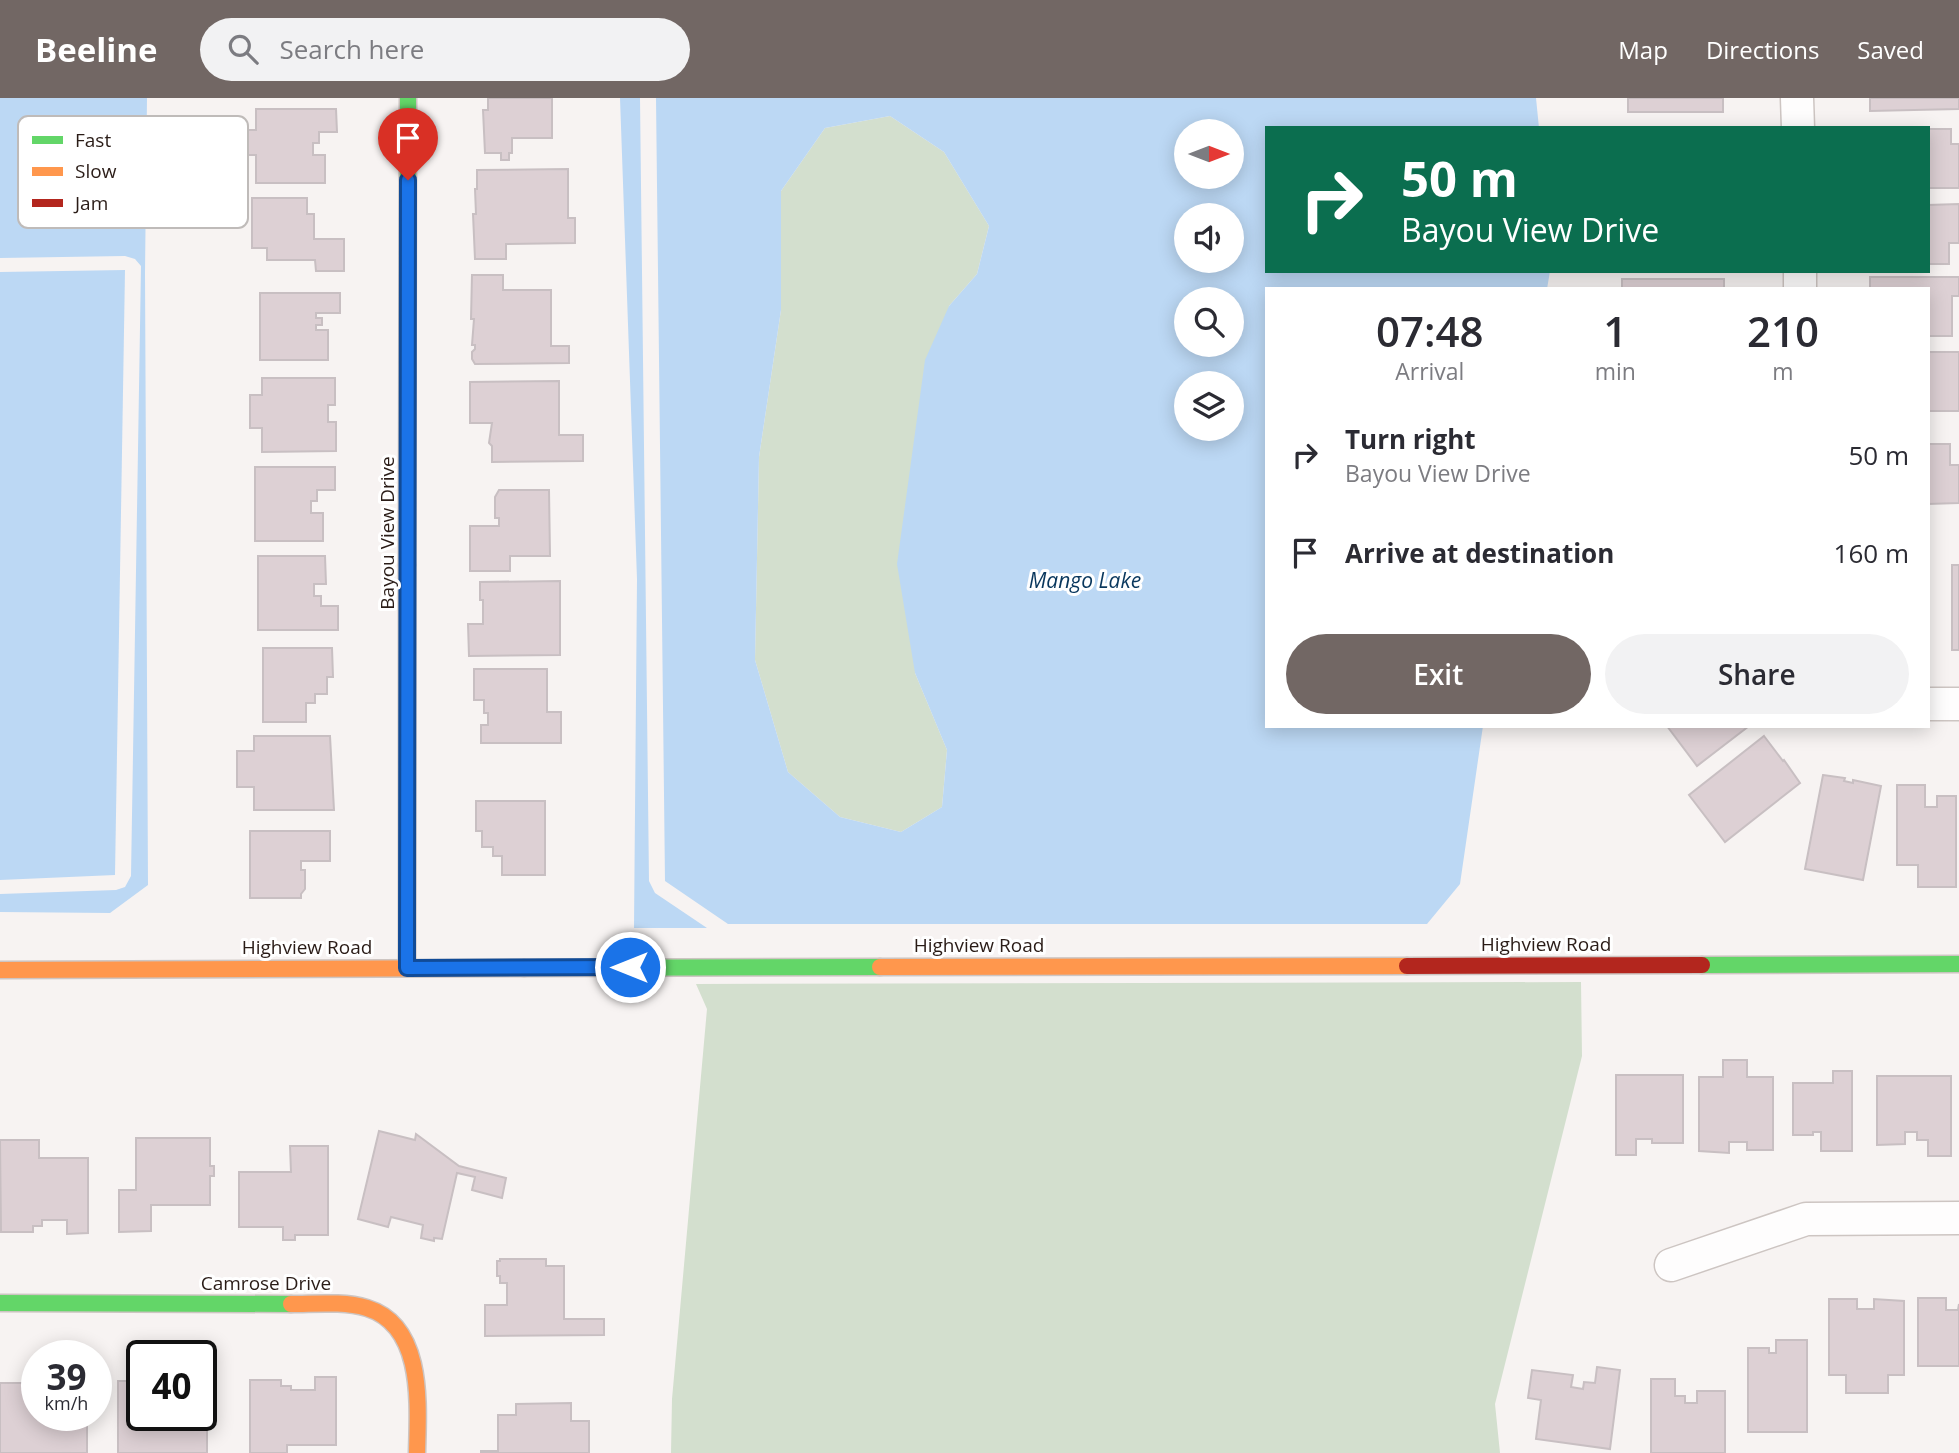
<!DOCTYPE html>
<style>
:root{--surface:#fff;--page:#f2f2f3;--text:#2b2b33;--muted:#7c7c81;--accent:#726764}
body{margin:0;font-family:"Open Sans",sans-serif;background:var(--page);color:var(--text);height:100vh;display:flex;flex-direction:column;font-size:26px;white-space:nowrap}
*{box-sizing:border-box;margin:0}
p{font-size:23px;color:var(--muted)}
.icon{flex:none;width:38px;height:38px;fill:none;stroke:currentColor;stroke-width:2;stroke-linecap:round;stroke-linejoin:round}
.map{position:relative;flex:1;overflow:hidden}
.side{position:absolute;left:1265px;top:189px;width:665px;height:441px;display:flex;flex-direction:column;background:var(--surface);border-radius:0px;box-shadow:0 4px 18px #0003}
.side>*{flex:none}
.top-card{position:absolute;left:1265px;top:28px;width:665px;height:147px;border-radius:0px;box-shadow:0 4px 18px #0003;background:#0b6e4f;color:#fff;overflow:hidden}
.needle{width:46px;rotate:90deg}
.tools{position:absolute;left:1174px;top:21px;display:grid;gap:14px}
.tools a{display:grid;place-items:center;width:70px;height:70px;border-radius:50%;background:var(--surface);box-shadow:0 4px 18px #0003;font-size:35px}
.speed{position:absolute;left:21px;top:1242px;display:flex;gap:14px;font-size:35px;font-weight:700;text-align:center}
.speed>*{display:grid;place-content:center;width:91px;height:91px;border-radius:50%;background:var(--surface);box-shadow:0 4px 18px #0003;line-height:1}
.speed small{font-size:18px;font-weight:400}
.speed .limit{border:4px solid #111;border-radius:10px;background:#fff;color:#111}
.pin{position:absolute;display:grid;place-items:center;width:60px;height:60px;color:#fff;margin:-72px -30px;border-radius:50% 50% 50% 0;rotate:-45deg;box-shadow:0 0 7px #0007}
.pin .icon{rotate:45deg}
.me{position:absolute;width:77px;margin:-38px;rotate:270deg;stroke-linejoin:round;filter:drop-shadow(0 0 5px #0008)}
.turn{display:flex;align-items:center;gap:24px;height:147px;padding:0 21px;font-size:32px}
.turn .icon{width:91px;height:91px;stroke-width:2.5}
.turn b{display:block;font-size:49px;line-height:60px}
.eta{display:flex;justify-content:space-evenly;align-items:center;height:119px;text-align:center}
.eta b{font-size:42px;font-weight:600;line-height:49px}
.primary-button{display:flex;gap:14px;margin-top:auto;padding:14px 21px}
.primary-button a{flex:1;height:80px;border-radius:42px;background:var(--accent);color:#fff;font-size:28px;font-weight:600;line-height:80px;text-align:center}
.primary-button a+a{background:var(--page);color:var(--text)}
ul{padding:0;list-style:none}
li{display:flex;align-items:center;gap:21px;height:98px;padding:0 21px}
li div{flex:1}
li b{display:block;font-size:26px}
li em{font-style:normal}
header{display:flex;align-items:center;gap:42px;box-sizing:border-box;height:98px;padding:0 35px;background:var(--accent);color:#fff}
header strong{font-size:33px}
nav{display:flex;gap:38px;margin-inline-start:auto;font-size:24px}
.search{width:490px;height:63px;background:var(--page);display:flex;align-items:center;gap:18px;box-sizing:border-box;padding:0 24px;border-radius:38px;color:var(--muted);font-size:26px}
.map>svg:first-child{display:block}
</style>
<header>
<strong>Beeline</strong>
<div class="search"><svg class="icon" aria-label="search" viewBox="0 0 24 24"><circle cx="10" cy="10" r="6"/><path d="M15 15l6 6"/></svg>Search here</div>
<nav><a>Map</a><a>Directions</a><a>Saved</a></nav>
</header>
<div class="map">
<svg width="1959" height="1355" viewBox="0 0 1959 1355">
<rect width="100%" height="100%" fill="#f7f3f2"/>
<g fill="#d3dfce">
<polygon points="890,18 944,54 989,128 977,176 949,208 915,575 947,652 942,709 901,734 840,719 788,674 755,562 759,359 781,212 781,93 825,30"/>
<polygon points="1581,884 1582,958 1495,1306 1500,1355 671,1355 672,1301 707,911 696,886"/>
</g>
<g fill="#bcd8f4" fill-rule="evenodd">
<polygon points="0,0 147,0 145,175 148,787 110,815 0,814 0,796 116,792 125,789 131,778 141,168 135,161 125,158 0,160"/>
<polygon points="620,0 640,0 649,783 655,795 707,830 634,830 637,481"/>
<path d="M656,0h880l3,30h-272v143h283l-3,18h-280v437h216l-23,158 -33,40h-699l-63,-43zM890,18l54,36 45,74 -12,48 -28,32 -24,54 -28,204 18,109 32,77 -5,57 -41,25 -61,-15 -52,-45 -33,-112 4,-203 22,-147v-119l44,-63zM1186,33h46v46h-46zM1186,117h46v46h-46zM1186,201h46v46h-46zM1186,285h46v46h-46z"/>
<polygon points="125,172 115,777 0,782 0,174"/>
</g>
<g fill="#ddd0d4" stroke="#c8bfc2" stroke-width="2">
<polygon points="488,0 552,0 552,40 512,40 512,55 509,55 509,62 501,62 501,55 485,55 483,12 488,12"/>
<rect x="1628" y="0" width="95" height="14"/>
<polygon points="1870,0 1959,0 1959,11 1870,13"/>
<polygon points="256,11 336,11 337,34 319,34 319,45 313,45 313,57 325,57 325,85 256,85 256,57 242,57 241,32 256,32"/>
<polygon points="1928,31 1951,31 1951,46 1959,46 1959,90 1928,90"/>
<polygon points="568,71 568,120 575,120 575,145 506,146 506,161 475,161 473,116 476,116 475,91 477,91 477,72"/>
<polygon points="252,100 307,100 307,116 314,116 314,141 344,141 344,173 316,173 315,162 267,162 267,150 252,150"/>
<polygon points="1959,106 1959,145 1949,145 1949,166 1928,166 1928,107"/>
<polygon points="472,177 503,177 503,192 551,192 551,248 569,248 569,265 475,266 472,261 472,254 475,251 475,247 472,247 474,221 471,221"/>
<polygon points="1870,179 1959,179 1959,198 1952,198 1952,238 1928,238 1928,191 1870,191"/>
<rect x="1622" y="181" width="102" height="10"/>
<polygon points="260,195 340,195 340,215 316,215 316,220 322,220 322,227 316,227 316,232 328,232 328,262 260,262"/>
<rect x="1928" y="254" width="31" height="59"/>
<polygon points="262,280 335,280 335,307 328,307 328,324 336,324 336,353 262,354 262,330 250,330 250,297 262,297"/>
<polygon points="559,283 559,337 583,337 583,363 492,364 492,348 489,345 492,325 470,325 470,284"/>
<polygon points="1928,346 1950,346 1950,367 1959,367 1959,405 1928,406"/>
<polygon points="255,369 335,369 335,392 317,392 317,403 311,403 311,415 323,415 323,443 255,443"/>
<polygon points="499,392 549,392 550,458 510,458 510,473 470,473 470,428 499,428 499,420 495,420 495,399"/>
<polygon points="258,458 325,458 326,486 314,486 314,498 321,498 321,508 338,508 338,532 258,532"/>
<rect x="1952" y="467" width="7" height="85"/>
<polygon points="560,483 560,557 469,558 468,526 483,526 483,502 480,502 480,484"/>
<polygon points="263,550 332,550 333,579 327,579 327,596 315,596 315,605 306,605 306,624 263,624"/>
<polygon points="474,571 547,571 547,614 561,614 561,645 481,645 481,627 488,627 488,615 484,615 484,602 474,602"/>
<polygon points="1667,628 1749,628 1697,668"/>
<polygon points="254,638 330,638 334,712 254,712 254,689 237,689 237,653 254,653"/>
<polygon points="1764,638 1783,663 1784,662 1800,685 1725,744 1689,697"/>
<polygon points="1823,677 1845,680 1844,683 1853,685 1853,682 1881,688 1863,782 1805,771"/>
<polygon points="1897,687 1925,687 1925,709 1937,709 1937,698 1956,698 1956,789 1918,789 1918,767 1897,767"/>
<polygon points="476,703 545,703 545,777 502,777 502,758 493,758 493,749 482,749 482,733 476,733"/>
<polygon points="250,733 330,733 330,763 301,763 301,772 305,772 305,791 301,796 301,800 250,800"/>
<polygon points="1723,962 1747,962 1747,979 1773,979 1773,1052 1747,1052 1747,1044 1729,1044 1729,1055 1699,1053 1699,979 1723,979"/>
<polygon points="1833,973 1852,973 1852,1053 1821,1053 1821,1034 1813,1034 1813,1037 1793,1037 1793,985 1833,985"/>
<polygon points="1616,977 1683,977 1683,1045 1652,1045 1652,1041 1636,1041 1636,1057 1616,1057"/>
<polygon points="1877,978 1951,978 1951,1058 1928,1058 1928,1042 1917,1042 1917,1034 1905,1034 1905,1046 1877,1047"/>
<polygon points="379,1033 415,1042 416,1036 459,1068 506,1080 502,1100 472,1092 475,1079 457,1075 442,1141 434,1140 434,1143 421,1140 423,1127 391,1119 388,1129 358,1121"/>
<polygon points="136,1040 210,1040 210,1068 214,1068 214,1078 210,1078 210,1107 151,1107 151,1133 119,1134 119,1092 136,1092"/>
<polygon points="0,1042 39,1042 39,1060 88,1060 88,1135 67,1136 67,1122 42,1122 42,1128 33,1128 33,1134 1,1134"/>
<polygon points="290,1048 328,1048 328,1137 295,1137 295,1142 283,1142 283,1129 239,1129 239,1074 291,1074"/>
<polygon points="500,1161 546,1161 546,1168 564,1168 564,1221 604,1221 604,1237 485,1238 485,1207 507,1207 507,1185 500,1185 500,1178 497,1178 497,1163 500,1163"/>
<polygon points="1918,1200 1946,1200 1946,1212 1958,1212 1959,1206 1959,1268 1918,1268"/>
<polygon points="1829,1201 1857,1201 1857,1211 1874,1211 1874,1201 1904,1203 1904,1277 1888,1277 1888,1295 1846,1295 1846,1277 1829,1277"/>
<polygon points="1776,1242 1807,1242 1807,1334 1748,1334 1748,1250 1769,1250 1769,1255 1776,1255"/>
<polygon points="1597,1269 1620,1272 1610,1351 1536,1341 1541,1302 1528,1300 1532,1272 1573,1277 1571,1289 1583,1291 1584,1284 1595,1285"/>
<polygon points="315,1279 336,1279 336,1347 287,1347 287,1355 250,1355 250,1282 281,1282 281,1288 291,1288 291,1292 315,1292"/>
<polygon points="1651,1281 1675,1281 1675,1298 1685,1298 1685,1305 1697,1305 1697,1293 1725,1293 1725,1355 1651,1355"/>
<polygon points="118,1283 142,1283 142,1318 201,1318 201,1295 207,1295 207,1355 118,1355"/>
<polygon points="0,1285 27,1285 27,1302 31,1299 37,1299 37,1318 87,1318 87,1355 0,1355"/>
<polygon points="571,1305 571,1323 589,1323 589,1355 481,1355 481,1353 498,1353 498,1317 516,1317 516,1306"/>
</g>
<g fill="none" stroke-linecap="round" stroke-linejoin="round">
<defs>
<g id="street">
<polyline points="1797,0 1798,30"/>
<polyline points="1800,173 1800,191"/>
<polyline points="1928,606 1959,606"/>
<polyline points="1671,1167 1806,1121 1959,1120"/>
</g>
<g id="fast">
<polyline points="407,467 408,0"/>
<polyline points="1702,867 1959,866"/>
<polyline points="524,870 880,869"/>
<polyline points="0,1205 291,1206"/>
</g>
<g id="slow">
<polyline points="880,869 1407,868"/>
<polyline points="407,870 407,467"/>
<polyline points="0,872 524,870"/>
<path d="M291,1206c24,0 52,-3 76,4 58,18 51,98 50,145"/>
</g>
<polyline id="jam" points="1407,868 1702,867"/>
</defs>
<use href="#street" stroke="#cdc5c2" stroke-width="35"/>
<use href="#fast" stroke="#cdc5c2" stroke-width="19"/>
<use href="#slow" stroke="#cdc5c2" stroke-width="19"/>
<use href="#jam" stroke="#cdc5c2" stroke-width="19"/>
<use href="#street" stroke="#fefdfd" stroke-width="32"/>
<use href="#fast" stroke="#63d668" stroke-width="16"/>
<use href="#slow" stroke="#ff974d" stroke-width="16"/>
<use href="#jam" stroke="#b3261e" stroke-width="16"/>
</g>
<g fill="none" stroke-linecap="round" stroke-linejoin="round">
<defs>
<polyline id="route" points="408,82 407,870 630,869"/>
</defs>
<use href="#route" stroke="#114b97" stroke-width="18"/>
<use href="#route" stroke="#1a73e8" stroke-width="12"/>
</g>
<g text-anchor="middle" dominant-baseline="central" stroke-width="6" stroke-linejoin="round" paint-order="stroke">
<g font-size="19" fill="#2a1c17" stroke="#fff">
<text transform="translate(387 435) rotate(-90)">Bayou View Drive</text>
<text x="1546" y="846">Highview Road</text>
<text x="979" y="847">Highview Road</text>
<text x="307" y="849">Highview Road</text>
<text x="266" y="1185">Camrose Drive</text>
</g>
<g font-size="21" font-style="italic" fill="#09375d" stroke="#fff">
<text x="1085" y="482">Mango Lake</text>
</g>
</g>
<rect x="18" y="18" width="230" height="112" rx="10" fill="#fff" stroke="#bfbbb9" stroke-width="2"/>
<rect x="32" y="38" width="31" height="8" fill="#63d668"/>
<rect x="32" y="69" width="31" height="9" fill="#ff974d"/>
<rect x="32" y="101" width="31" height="8" fill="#b3261e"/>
<g font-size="19" fill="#2a1c17">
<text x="75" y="49">Fast</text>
<text x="75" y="80">Slow</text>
<text x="75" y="112">Jam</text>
</g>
</svg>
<div class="tools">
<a><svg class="needle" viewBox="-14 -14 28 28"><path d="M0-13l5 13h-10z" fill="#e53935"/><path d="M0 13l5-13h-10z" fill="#7c7c81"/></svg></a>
<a><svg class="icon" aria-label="sound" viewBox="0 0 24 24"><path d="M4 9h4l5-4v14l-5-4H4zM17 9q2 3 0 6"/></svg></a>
<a><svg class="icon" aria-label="search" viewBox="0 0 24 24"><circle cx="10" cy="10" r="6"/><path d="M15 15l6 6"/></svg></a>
<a><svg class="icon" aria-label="layers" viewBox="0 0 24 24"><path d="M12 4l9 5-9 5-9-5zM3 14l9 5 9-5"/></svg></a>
</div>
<div class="speed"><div>39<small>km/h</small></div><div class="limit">40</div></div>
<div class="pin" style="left:408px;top:82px;background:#d93025"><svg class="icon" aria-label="arrive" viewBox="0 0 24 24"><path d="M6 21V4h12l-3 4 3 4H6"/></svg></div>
<svg class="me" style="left:630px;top:869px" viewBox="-20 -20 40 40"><circle r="17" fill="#1a73e8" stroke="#fff" stroke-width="3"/><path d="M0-11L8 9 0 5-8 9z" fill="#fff"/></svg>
<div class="top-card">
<div class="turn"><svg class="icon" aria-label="right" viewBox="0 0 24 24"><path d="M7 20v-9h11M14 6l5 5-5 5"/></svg><div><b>50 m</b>Bayou View Drive</div></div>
</div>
<section class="side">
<div class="eta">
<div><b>07:48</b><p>Arrival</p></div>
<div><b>1</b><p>min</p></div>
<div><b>210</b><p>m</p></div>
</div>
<ul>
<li><svg class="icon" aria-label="right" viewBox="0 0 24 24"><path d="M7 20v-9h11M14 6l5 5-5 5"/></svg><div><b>Turn right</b><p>Bayou View Drive</p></div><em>50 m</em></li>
<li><svg class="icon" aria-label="arrive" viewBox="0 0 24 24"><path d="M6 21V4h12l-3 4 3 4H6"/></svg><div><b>Arrive at destination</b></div><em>160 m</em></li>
</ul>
<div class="primary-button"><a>Exit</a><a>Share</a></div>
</section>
</div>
